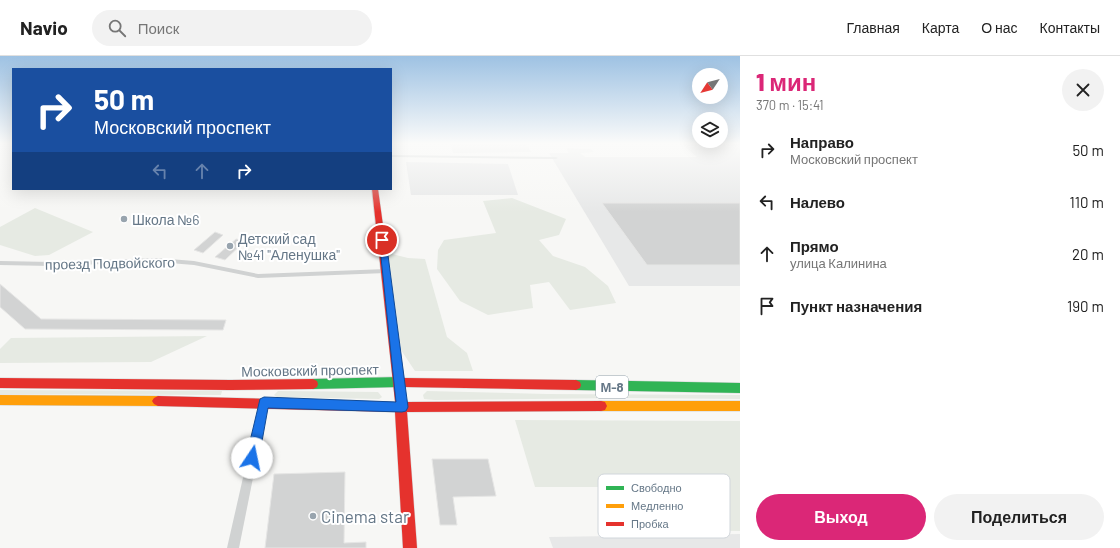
<!DOCTYPE html>
<html lang="ru">
<meta charset="utf-8">
<style>
:root{--surface:#fff;--page:#f2f2f2;--text:#222;--muted:#767676;--line:#e0e0e0;--accent:#db2777}
body{margin:0;font-family:Barlow,sans-serif;background:var(--page);color:var(--text);height:100vh;display:flex;flex-direction:column;font-size:15px;white-space:nowrap}
*{box-sizing:border-box;margin:0}
p{font-size:13px;color:var(--muted)}
.icon{flex:none;width:22px;height:22px;fill:none;stroke:currentColor;stroke-width:2;stroke-linecap:round;stroke-linejoin:round}
.map{position:relative;flex:1;overflow:hidden}
.sheet{display:flex;flex-direction:column;background:var(--surface);width:380px}
.sheet>*{flex:none}
.hud{position:absolute;left:12px;top:12px;width:380px;height:122px;border-radius:0px;box-shadow:0 4px 16px #0002;background:#1a4fa0;color:#fff;overflow:hidden}
.needle{width:26px;rotate:234deg}
.controls{position:absolute;left:692px;top:12px;display:grid;gap:8px}
.controls a{display:grid;place-items:center;width:36px;height:36px;border-radius:50%;background:var(--surface);box-shadow:0 4px 16px #0002;font-size:20px}
.pin{position:absolute;display:grid;place-items:center;width:34px;height:34px;color:#fff;margin:-17px;border:2px solid #fff;border-radius:50%;box-shadow:0 1px 4px #0007}
.me{position:absolute;width:44px;margin:-22px;rotate:11deg;stroke-linejoin:round;filter:drop-shadow(0 0 3px #0008)}
.turn{display:flex;align-items:center;gap:14px;height:84px;padding:0 16px;font-size:18px}
.turn .icon{width:52px;height:52px;stroke-width:2.5}
.turn b{display:block;font-size:28px;line-height:34px}
.lanes{display:flex;align-items:center;height:38px;padding:0 16px;background:#0003;justify-content:center;gap:20px;direction:ltr}
.lanes .off{opacity:.35}
.round{display:grid;place-items:center;flex:none;width:42px;height:42px;border-radius:21px;background:var(--page)}
.overview{display:flex;align-items:center;justify-content:space-between;height:68px;padding:0 16px}
h1{font-size:24px;font-weight:800;line-height:30px;color:var(--accent)}
.button{display:flex;gap:8px;margin-top:auto;padding:8px 16px}
.button a{flex:1;height:46px;border-radius:24px;background:var(--accent);color:#fff;font-size:16px;font-weight:800;line-height:46px;text-align:center}
.button a+a{background:var(--page);color:var(--text)}
ul{padding:0;list-style:none}
li{display:flex;align-items:center;gap:12px;height:52px;padding:0 16px}
li div{flex:1}
li b{display:block;font-size:15px}
li em{font-style:normal}
header{display:flex;align-items:center;gap:24px;box-sizing:border-box;height:56px;padding:0 20px;background:var(--surface);border-bottom:1px solid var(--line)}
header strong{font-size:19px}
nav{display:flex;gap:22px;margin-inline-start:auto;font-size:14px}
.search{width:280px;height:36px;background:var(--page);display:flex;align-items:center;gap:10px;box-sizing:border-box;padding:0 14px;border-radius:22px;color:var(--muted);font-size:15px}
main{display:flex;flex:1;min-height:0}
.map>svg:first-child{display:block}
</style>
<header>
<strong>Navio</strong>
<div class="search"><svg class="icon" aria-label="search" viewBox="0 0 24 24"><circle cx="10" cy="10" r="6"/><path d="M15 15l6 6"/></svg>Поиск</div>
<nav><a>Главная</a><a>Карта</a><a>О нас</a><a>Контакты</a></nav>
</header>
<main>
<div class="map">
<svg width="740" height="492" viewBox="0 0 740 492">
<rect width="100%" height="100%" fill="#f7f7f5"/>
<g fill="#e7e8e8">
<polygon points="450,87 526,87 531,96 453,97"/>
<polygon points="681,87 740,87 740,230 629,230 549,97 569,97 566,92 591,93 594,96 580,97 585,101 697,101"/>
<polygon points="406,106 508,108 518,139 411,139"/>
<polygon points="740,478 740,492 553,492 549,481"/>
</g>
<g fill="#e6eae3">
<polygon points="512,142 566,163 559,179 539,184 553,200 585,211 608,230 616,247 570,254 549,226 530,229 533,252 488,259 460,245 437,213 438,194 444,184 496,177 483,145"/>
<polygon points="35,152 93,176 49,199 35,200 0,189 0,171"/>
<polygon points="388,197 408,202 425,203 447,281 467,297 473,315 415,315 401,294"/>
<polygon points="207,280 151,306 0,307 0,293 11,282"/>
<polygon points="0,334 222,335 221,339 0,338"/>
<polygon points="278,335 378,336 382,341 379,343 277,341 274,339"/>
<polygon points="427,335 547,338 740,339 740,343 627,342 435,344 424,343 423,339"/>
<polygon points="515,364 740,365 740,475 602,473 600,431 535,431"/>
</g>
<g fill="#d2d3d3" stroke="#e6e6e5">
<polygon points="602,147 740,147 740,209 647,209"/>
<polygon points="215,176 223,179 203,197 194,194"/>
<polygon points="236,183 245,185 225,204 215,201"/>
<polygon points="0,228 41,263 226,264 223,274 25,273 0,251"/>
<polygon points="432,403 488,403 496,440 453,441 457,469 440,469"/>
<polygon points="345,416 344,487 366,486 366,492 265,492 274,418"/>
</g>
<g fill="none" stroke-linecap="round" stroke-linejoin="round">
<defs>
<g id="fast">
<polygon points="399,321 403,323 404,326 403,329 399,331 313,333 309,331 308,328 309,325 313,323"/>
<polygon points="576,324 740,327 740,337 576,334 572,332 571,329 572,326"/>
</g>
<g id="slow">
<polygon points="0,339 158,340 162,342 164,345 162,348 158,350 0,349"/>
<polygon points="601,345 740,345 740,355 601,355 597,354 595,350 597,346"/>
</g>
<g id="jam">
<polygon points="372,133 378,133 404,322 576,324 580,326 581,329 580,332 576,334 405,331 406,346 601,345 605,346 607,350 605,354 601,355 407,356 417,492 403,492 395,356 158,350 154,348 152,345 154,342 158,340 395,346"/>
<polygon points="0,322 230,324 313,323 317,325 318,328 317,331 313,333 230,334 0,332"/>
</g>
</defs>
<use href="#fast" stroke="#d2d4d5" stroke-width="1"/>
<use href="#slow" stroke="#d2d4d5" stroke-width="1"/>
<use href="#jam" stroke="#d2d4d5" stroke-width="1"/>
<g fill="#d0d2d2" fill-rule="evenodd">
<polygon points="391,99 556,101 558,102 556,103 391,101"/>
<polygon points="157,202 194,205 258,218 386,213 389,215 386,217 258,222 194,209 157,206 51,210 0,209 0,205 51,206"/>
<polygon points="264,343 267,344 268,347 239,492 227,492 260,347 261,344"/>
</g>
<use href="#fast" fill="#30b455" fill-rule="evenodd"/>
<use href="#slow" fill="#ff9f0a" fill-rule="evenodd"/>
<use href="#jam" fill="#e5322d" fill-rule="evenodd"/>
</g>
<linearGradient id="sky" x2="0" y2="1"><stop stop-color="#9ec2e3"/><stop offset="0.56" stop-color="#fbfbfa"/><stop offset="1" stop-color="#fbfbfa" stop-opacity="0"/></linearGradient>
<rect width="740" height="156" fill="url(#sky)"/>
<polygon fill="#1a73e8" stroke="#114b97" points="379,182 386,184 408,351 406,355 402,356 268,352 259,402 257,406 252,408 248,406 246,402 260,343 264,341 396,346"/>
<g fill="#98a4ae" stroke="#fff" stroke-width="1.5">
<circle cx="124" cy="163" r="4"/>
<circle cx="230" cy="190" r="4"/>
<circle cx="313" cy="460" r="4"/>
</g>
<g text-anchor="middle" dominant-baseline="central" stroke-width="4" stroke-linejoin="round" paint-order="stroke">
<rect fill="#fff" stroke="#93a0ab" stroke-width="1" x="596" y="320" width="32" height="22" rx="3"/>
<g font-size="13" font-weight="bold" fill="#657787">
<text x="612" y="331">М-8</text>
</g>
<g font-size="14" fill="#657787" stroke="#fff" text-anchor="start">
<text x="132" y="163">Школа №6</text>
<text x="238" y="182">Детский сад<tspan x="238" dy="16">№41 "Аленушка"</tspan></text>
</g>
<g font-size="14" fill="#657787" stroke="#fff">
<text transform="translate(110 207) rotate(-1)">проезд Подвойского</text>
<text transform="translate(310 314) rotate(-1)">Московский проспект</text>
</g>
<g font-size="17" fill="#657787" stroke="#fff" text-anchor="start">
<text x="321" y="460">Cinema star</text>
</g>
</g>
<rect x="598" y="418" width="132" height="64" rx="6" fill="#fff" stroke="#d1d6db" stroke-width="1"/>
<rect x="606" y="430" width="18" height="4" fill="#30b455"/>
<rect x="606" y="448" width="18" height="4" fill="#ff9f0a"/>
<rect x="606" y="466" width="18" height="4" fill="#e5322d"/>
<g font-size="11" fill="#657787">
<text x="631" y="436">Свободно</text>
<text x="631" y="454">Медленно</text>
<text x="631" y="472">Пробка</text>
</g>
</svg>
<div class="controls">
<a><svg class="needle" viewBox="-14 -14 28 28"><path d="M0-13l5 13h-10z" fill="#e53935"/><path d="M0 13l5-13h-10z" fill="#767676"/></svg></a>
<a><svg class="icon" aria-label="layers" viewBox="0 0 24 24"><path d="M12 4l9 5-9 5-9-5zM3 14l9 5 9-5"/></svg></a>
</div>
<div class="pin" style="left:382px;top:184px;background:#d93025"><svg class="icon" aria-label="arrive" viewBox="0 0 24 24"><path d="M6 21V4h12l-3 4 3 4H6"/></svg></div>
<svg class="me" style="left:252px;top:402px" viewBox="-20 -20 40 40"><circle r="19" fill="#fff"/><path d="M0-13L10 11 0 6-10 11z" fill="#1a73e8"/></svg>
<div class="hud">
<div class="turn"><svg class="icon" aria-label="right" viewBox="0 0 24 24"><path d="M7 20v-9h11M14 6l5 5-5 5"/></svg><div><b>50 m</b>Московский проспект</div></div>
<div class="lanes"><svg class="icon off" aria-label="left" viewBox="0 0 24 24"><path d="M17 20v-9H6M10 6l-5 5 5 5"/></svg><svg class="icon off" aria-label="ahead" viewBox="0 0 24 24"><path d="M12 20V5M6 11l6-6 6 6"/></svg><svg class="icon" aria-label="right" viewBox="0 0 24 24"><path d="M7 20v-9h11M14 6l5 5-5 5"/></svg></div>
</div>
</div>
<section class="sheet">
<div class="overview"><div><h1>1 мин</h1><p>370 m · 15:41</p></div><a class="round"><svg class="icon" aria-label="close" viewBox="0 0 24 24"><path d="M6 6l12 12M18 6L6 18"/></svg></a></div>
<ul>
<li><svg class="icon" aria-label="right" viewBox="0 0 24 24"><path d="M7 20v-9h11M14 6l5 5-5 5"/></svg><div><b>Направо</b><p>Московский проспект</p></div><em>50 m</em></li>
<li><svg class="icon" aria-label="left" viewBox="0 0 24 24"><path d="M17 20v-9H6M10 6l-5 5 5 5"/></svg><div><b>Налево</b></div><em>110 m</em></li>
<li><svg class="icon" aria-label="ahead" viewBox="0 0 24 24"><path d="M12 20V5M6 11l6-6 6 6"/></svg><div><b>Прямо</b><p>улица Калинина</p></div><em>20 m</em></li>
<li><svg class="icon" aria-label="arrive" viewBox="0 0 24 24"><path d="M6 21V4h12l-3 4 3 4H6"/></svg><div><b>Пункт назначения</b></div><em>190 m</em></li>
</ul>
<div class="button"><a>Выход</a><a>Поделиться</a></div>
</section>
</main>
